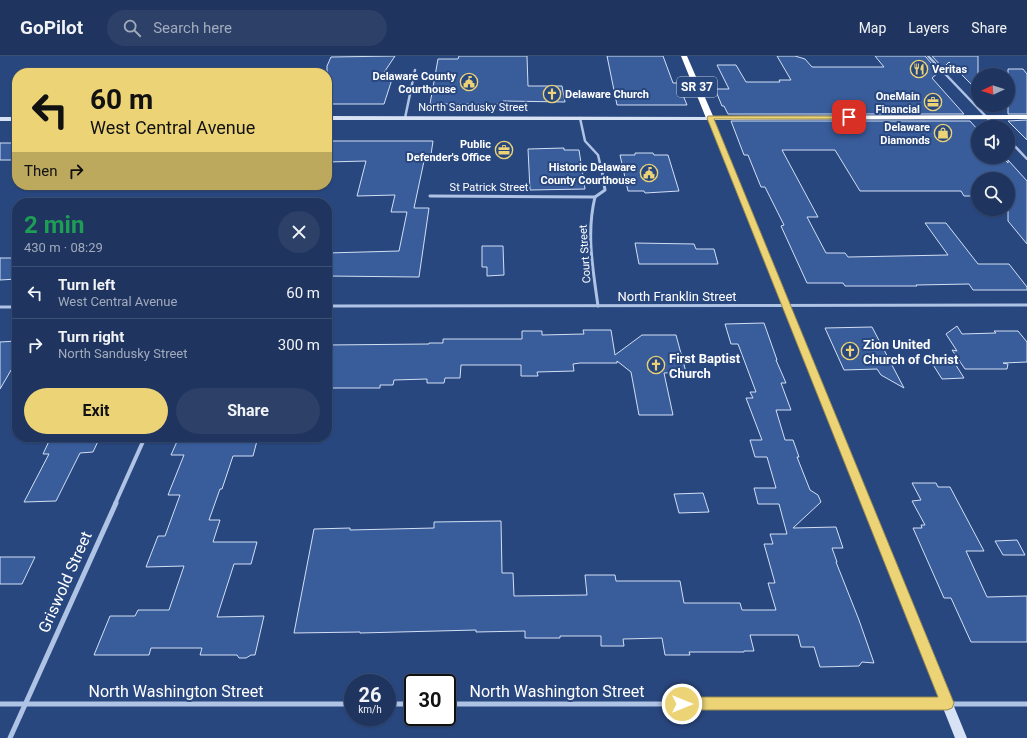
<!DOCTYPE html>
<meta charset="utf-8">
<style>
:root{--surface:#1f355f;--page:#2c4068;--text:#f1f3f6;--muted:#a1abbd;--line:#3c5074;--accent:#ecd476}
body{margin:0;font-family:Roboto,sans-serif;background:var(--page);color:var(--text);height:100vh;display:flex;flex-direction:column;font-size:15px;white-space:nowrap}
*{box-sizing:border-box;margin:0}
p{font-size:13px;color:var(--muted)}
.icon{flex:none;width:22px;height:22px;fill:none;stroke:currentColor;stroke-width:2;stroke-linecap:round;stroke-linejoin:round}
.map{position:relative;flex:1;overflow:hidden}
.sheet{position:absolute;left:12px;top:142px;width:320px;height:244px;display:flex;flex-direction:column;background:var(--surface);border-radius:16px;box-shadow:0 1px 3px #0004,0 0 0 1px var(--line)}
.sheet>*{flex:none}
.hud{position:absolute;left:12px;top:12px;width:320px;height:122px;border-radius:16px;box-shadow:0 1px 3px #0004,0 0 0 1px var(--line);background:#ecd476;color:#111;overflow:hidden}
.needle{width:26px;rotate:266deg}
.tools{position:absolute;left:971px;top:12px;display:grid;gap:8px}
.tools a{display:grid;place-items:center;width:44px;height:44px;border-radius:50%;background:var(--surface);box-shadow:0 1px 3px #0004,0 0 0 1px var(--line);font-size:20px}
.speed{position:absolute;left:344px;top:618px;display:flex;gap:8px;font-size:20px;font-weight:700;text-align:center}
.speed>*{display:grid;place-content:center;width:52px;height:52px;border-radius:50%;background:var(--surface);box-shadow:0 1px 3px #0004,0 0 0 1px var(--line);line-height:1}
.speed small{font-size:10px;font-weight:400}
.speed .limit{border:2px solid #111;border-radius:6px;background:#fff;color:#111}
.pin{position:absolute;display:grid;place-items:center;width:34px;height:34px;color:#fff;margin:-17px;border-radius:8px;box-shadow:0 2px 6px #0006}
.me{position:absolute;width:44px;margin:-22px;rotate:90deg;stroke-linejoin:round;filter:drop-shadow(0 0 3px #0008)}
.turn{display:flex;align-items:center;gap:14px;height:84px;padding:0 12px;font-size:18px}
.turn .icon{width:52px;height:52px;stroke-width:2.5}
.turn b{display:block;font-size:28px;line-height:34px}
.then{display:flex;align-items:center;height:38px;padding:0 12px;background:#0003;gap:8px;font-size:15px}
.round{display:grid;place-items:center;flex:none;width:42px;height:42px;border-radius:21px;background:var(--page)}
.head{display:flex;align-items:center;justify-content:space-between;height:68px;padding:0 12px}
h1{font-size:24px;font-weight:700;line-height:30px;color:#1e9e55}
.cta{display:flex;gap:8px;margin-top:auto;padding:8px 12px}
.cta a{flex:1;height:46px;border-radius:24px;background:var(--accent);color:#111;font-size:16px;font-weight:700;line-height:46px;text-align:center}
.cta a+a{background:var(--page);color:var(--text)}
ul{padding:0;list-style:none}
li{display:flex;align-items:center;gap:12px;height:52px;padding:0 12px;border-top:1px solid var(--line)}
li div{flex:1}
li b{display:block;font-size:15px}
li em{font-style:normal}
header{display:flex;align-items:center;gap:24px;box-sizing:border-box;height:56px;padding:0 20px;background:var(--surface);border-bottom:1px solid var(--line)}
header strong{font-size:19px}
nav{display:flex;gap:22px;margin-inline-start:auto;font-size:14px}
.search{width:280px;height:36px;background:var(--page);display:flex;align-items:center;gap:10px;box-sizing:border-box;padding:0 14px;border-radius:22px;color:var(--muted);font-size:15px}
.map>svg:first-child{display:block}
</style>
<header>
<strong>GoPilot</strong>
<div class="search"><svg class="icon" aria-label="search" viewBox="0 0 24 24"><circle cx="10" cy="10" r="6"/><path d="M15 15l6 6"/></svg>Search here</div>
<nav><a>Map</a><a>Layers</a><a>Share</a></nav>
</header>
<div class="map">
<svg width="1027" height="682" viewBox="0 0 1027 682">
<rect width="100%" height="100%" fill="#29477f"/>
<g fill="#395d9b" stroke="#d2dff4">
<polygon points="395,0 383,18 394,17 384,48 327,48 327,10 331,1"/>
<polygon points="459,0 527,0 528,30 562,30 565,46 503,45 503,48 430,48 438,3 458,3"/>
<polygon points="607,0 663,0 673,27 678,27 687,49 617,49"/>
<polygon points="777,0 795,0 805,3 812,11 884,11 875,0 925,0 939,16 932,22 964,58 728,58 724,50 722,50 715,33 729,33 717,9 736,9 746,26 780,26 779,24 791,24"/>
<polygon points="932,0 978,0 978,35 949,6 943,12"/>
<polygon points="1008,13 1023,13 1027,18 1027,58 1008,58"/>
<polygon points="1027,64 1027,84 1008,65"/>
<polygon points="731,65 970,65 978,74 978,101 1002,101 1008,107 1008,104 1027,125 1027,188 1008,165 1008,123 978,123 978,140 964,140 961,135 860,135 835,94 782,94 818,161 807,161 826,197 845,197 848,201 948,199 925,167 946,167 978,208 1009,208 1027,231 1027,234 973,234 969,228 916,229 917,230 845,230 843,227 807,227 781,170 784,169 765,131 761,131 748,99 744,99"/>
<polygon points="332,85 433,85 430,105 424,105 414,152 429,152 419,221 327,220 327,197 399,195 407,156 391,156 395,139 357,140 366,105 327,106"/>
<rect x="0" y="87" width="17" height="17"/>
<polygon points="564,92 564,94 579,94 585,133 530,134 528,93"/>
<polygon points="635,97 653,97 654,99 668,99 679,135 645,137 644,135 628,135 620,99 635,99"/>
<polygon points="635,187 694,188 696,193 714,193 718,208 639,208"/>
<polygon points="482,190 503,190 504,219 487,220 487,211 482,211"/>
<polygon points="0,202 17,202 17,223 0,224"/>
<polygon points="764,267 777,304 776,304 786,327 781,327 791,354 776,354 785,384 793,384 799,401 797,401 810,434 818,439 821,446 793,472 836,471 843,492 832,492 837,506 836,506 859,564 874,607 862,606 859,610 820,611 814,591 801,591 798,579 750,579 754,595 744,595 744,596 689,596 690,599 665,599 662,582 623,583 624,590 601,590 601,580 560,580 560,582 525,582 525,575 476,576 476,574 360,577 360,576 294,577 314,473 350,472 350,474 434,472 434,466 501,465 502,517 513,517 514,540 587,539 585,519 615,519 616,525 680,525 684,547 740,547 742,554 776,554 768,527 775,527 764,488 773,488 770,478 787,478 779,448 758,448 754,432 776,432 767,401 755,401 750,384 762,384 746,342 753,342 750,336 756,336 738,288 731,288 725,268"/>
<polygon points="957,270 962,278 996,277 994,275 1018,275 1027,286 1027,306 1003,307 1008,308 1007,313 965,313 952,294 957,295 946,278"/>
<polygon points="872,271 904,332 881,319 877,313 844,314 825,272"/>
<polygon points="583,274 611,274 615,299 642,279 676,279 686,316 664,317 673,359 639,359 631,316 617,305 617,307 580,307 573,308 574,315 537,316 538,320 521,320 521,309 461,309 460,322 445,322 444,327 427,327 427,323 394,324 393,329 380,329 380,332 327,332 327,289 429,288 429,287 443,287 443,283 522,283 522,275 542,275 542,279 584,278"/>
<polygon points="17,285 17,304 0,333 0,286"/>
<polygon points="954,306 964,322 942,323 932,307"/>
<polygon points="51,381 100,381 93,396 80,397 56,445 24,446 49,398 43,398"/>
<polygon points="179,381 258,381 253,400 233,400 222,433 220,433 209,464 220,464 213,486 257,486 251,508 234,508 217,561 264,560 255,599 251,599 246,602 239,602 237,599 200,599 202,592 151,592 149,599 94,599 110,560 135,560 138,554 169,554 184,510 146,511 158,480 165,480 180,439 168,439 184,399 171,399"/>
<polygon points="912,427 936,427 938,431 950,431 984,495 966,495 987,541 1027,540 1027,586 971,586 951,542 944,542 913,472 922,472 921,469 925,469 912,445 921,444"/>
<polygon points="703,437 709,456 679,457 674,438"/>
<polygon points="1017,484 1025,499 1003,499 995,485"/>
<polygon points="0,501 35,501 22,528 0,528"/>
</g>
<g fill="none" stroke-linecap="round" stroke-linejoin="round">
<g stroke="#afc3e5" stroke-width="2.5">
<polyline points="928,0 996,71"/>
<polyline points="405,62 415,14"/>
<polyline points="580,62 585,85 598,99 602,116"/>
<polyline points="1008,83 1027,103"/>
</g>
<g stroke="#afc3e5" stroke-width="3">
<polyline points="430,140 595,141"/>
<polyline points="327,250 1027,249"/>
<path d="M598,250c-5,-37 -12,-72 -3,-109l10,-7 -3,-19"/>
<polyline points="0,251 17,251"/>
</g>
<polyline stroke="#afc3e5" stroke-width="4" points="115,448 145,381"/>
<g stroke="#afc3e5" stroke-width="5">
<polyline points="0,648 353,648"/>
<polyline points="387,648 413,648"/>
<polyline points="447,648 1027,648"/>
<polyline points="10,682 116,447"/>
</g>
<g fill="#d8e2f5" fill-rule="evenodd">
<polygon points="327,60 712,61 967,682 955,682 708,64 327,64"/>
<rect x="0" y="61" width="17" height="4"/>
</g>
<polygon fill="#fff" fill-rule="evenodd" points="681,0 687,0 713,60 1027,59 1027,63 710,64 706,62"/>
</g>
<polygon fill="#ecd476" stroke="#998a4d" points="708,60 849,60 852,61 849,63 714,63 954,647 952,652 947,654 682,654 677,652 675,648 677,643 682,641 938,641 707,62"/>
<defs>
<symbol id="restaurant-ring" viewBox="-11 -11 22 22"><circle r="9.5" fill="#29477f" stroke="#ecd476" stroke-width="1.5"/><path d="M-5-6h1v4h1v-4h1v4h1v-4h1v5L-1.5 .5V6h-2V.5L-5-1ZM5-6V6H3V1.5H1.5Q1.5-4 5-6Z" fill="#ecd476"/></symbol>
<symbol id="civic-ring" viewBox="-11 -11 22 22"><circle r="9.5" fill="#29477f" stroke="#ecd476" stroke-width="1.5"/><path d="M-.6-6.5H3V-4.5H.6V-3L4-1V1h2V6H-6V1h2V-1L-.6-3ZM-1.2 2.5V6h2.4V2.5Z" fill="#ecd476"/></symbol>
<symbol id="church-ring" viewBox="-11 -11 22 22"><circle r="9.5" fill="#29477f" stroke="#ecd476" stroke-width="1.5"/><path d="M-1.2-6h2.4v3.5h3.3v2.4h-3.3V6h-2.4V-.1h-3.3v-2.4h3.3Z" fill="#ecd476"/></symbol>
<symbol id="office-ring" viewBox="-11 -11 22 22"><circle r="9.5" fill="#29477f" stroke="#ecd476" stroke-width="1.5"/><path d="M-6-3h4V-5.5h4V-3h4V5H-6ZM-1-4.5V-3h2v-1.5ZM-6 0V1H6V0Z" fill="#ecd476"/></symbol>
<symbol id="shop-ring" viewBox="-11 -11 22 22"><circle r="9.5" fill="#29477f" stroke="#ecd476" stroke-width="1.5"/><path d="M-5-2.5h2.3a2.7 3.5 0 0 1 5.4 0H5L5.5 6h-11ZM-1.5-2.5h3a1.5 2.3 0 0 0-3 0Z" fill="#ecd476"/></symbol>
</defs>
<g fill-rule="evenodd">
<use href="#restaurant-ring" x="909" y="3" width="20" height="20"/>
<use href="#civic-ring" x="459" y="16" width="20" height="20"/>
<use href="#church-ring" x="542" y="28" width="20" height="20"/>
<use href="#office-ring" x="923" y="36" width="20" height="20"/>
<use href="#shop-ring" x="933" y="67" width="20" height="20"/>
<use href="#office-ring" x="494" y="84" width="20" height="20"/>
<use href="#civic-ring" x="639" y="107" width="20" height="20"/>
<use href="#church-ring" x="840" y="285" width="20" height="20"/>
<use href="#church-ring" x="646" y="299" width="20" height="20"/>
</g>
<g text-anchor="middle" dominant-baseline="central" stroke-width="4" stroke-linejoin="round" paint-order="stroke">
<g font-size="11" font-weight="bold" fill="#fff" stroke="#29477f" text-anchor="end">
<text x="932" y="13" text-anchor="start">Veritas</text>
<text x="456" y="20">Delaware County<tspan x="456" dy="13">Courthouse</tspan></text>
<text x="565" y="38" text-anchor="start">Delaware Church</text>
<text x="920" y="40">OneMain<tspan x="920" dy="13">Financial</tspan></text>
<text x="930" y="71">Delaware<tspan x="930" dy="13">Diamonds</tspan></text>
<text x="491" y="88">Public<tspan x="491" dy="13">Defender's Office</tspan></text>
<text x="636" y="111">Historic Delaware<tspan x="636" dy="13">County Courthouse</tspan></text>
</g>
<g font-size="11" fill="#fff" stroke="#29477f">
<text x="473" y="51">North Sandusky Street</text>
<text x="489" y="131">St Patrick Street</text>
<text transform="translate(585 198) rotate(-94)">Court Street</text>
</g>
<rect fill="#29477f" stroke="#bfc8d9" stroke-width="1" x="677" y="21" width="40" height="20" rx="3"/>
<g font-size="12" font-weight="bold" fill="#fff">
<text x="697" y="31">SR 37</text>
</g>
<g font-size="13" fill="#fff" stroke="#29477f">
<text x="677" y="240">North Franklin Street</text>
</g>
<g font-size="13" font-weight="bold" fill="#fff" stroke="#29477f" text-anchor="start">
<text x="863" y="288">Zion United<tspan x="863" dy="15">Church of Christ</tspan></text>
<text x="669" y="302">First Baptist<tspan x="669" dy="15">Church</tspan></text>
</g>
<g font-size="16" fill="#fff" stroke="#29477f">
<text transform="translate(65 526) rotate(-66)">Griswold Street</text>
<text x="176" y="635">North Washington Street</text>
<text x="557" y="635">North Washington Street</text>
</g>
</g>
</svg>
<div class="tools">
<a><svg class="needle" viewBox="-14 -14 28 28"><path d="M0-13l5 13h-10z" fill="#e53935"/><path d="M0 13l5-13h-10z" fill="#a1abbd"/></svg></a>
<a><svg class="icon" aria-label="sound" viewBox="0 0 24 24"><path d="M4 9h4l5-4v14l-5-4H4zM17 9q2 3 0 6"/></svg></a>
<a><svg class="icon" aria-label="search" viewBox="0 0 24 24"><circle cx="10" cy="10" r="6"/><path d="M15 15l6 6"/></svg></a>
</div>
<div class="speed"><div>26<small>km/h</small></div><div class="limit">30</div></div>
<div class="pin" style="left:849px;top:61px;background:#d93025"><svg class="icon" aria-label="arrive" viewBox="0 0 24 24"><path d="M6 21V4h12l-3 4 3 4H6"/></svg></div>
<svg class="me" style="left:682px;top:648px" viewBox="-20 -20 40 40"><circle r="17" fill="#ecd476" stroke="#fff" stroke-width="3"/><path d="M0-11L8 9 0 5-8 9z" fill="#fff"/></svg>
<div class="hud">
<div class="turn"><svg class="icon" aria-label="left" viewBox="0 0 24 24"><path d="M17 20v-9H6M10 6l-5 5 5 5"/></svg><div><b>60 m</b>West Central Avenue</div></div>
<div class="then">Then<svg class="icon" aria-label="right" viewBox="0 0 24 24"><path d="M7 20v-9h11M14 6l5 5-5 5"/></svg></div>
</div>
<section class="sheet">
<div class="head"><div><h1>2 min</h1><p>430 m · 08:29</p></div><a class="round"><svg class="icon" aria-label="close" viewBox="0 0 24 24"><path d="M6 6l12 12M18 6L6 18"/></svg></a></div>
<ul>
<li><svg class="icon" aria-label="left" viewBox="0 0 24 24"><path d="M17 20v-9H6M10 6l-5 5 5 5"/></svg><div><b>Turn left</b><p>West Central Avenue</p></div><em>60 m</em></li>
<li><svg class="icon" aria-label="right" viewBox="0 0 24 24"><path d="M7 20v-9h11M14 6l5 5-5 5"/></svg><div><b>Turn right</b><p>North Sandusky Street</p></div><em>300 m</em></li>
</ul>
<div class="cta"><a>Exit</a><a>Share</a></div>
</section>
</div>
